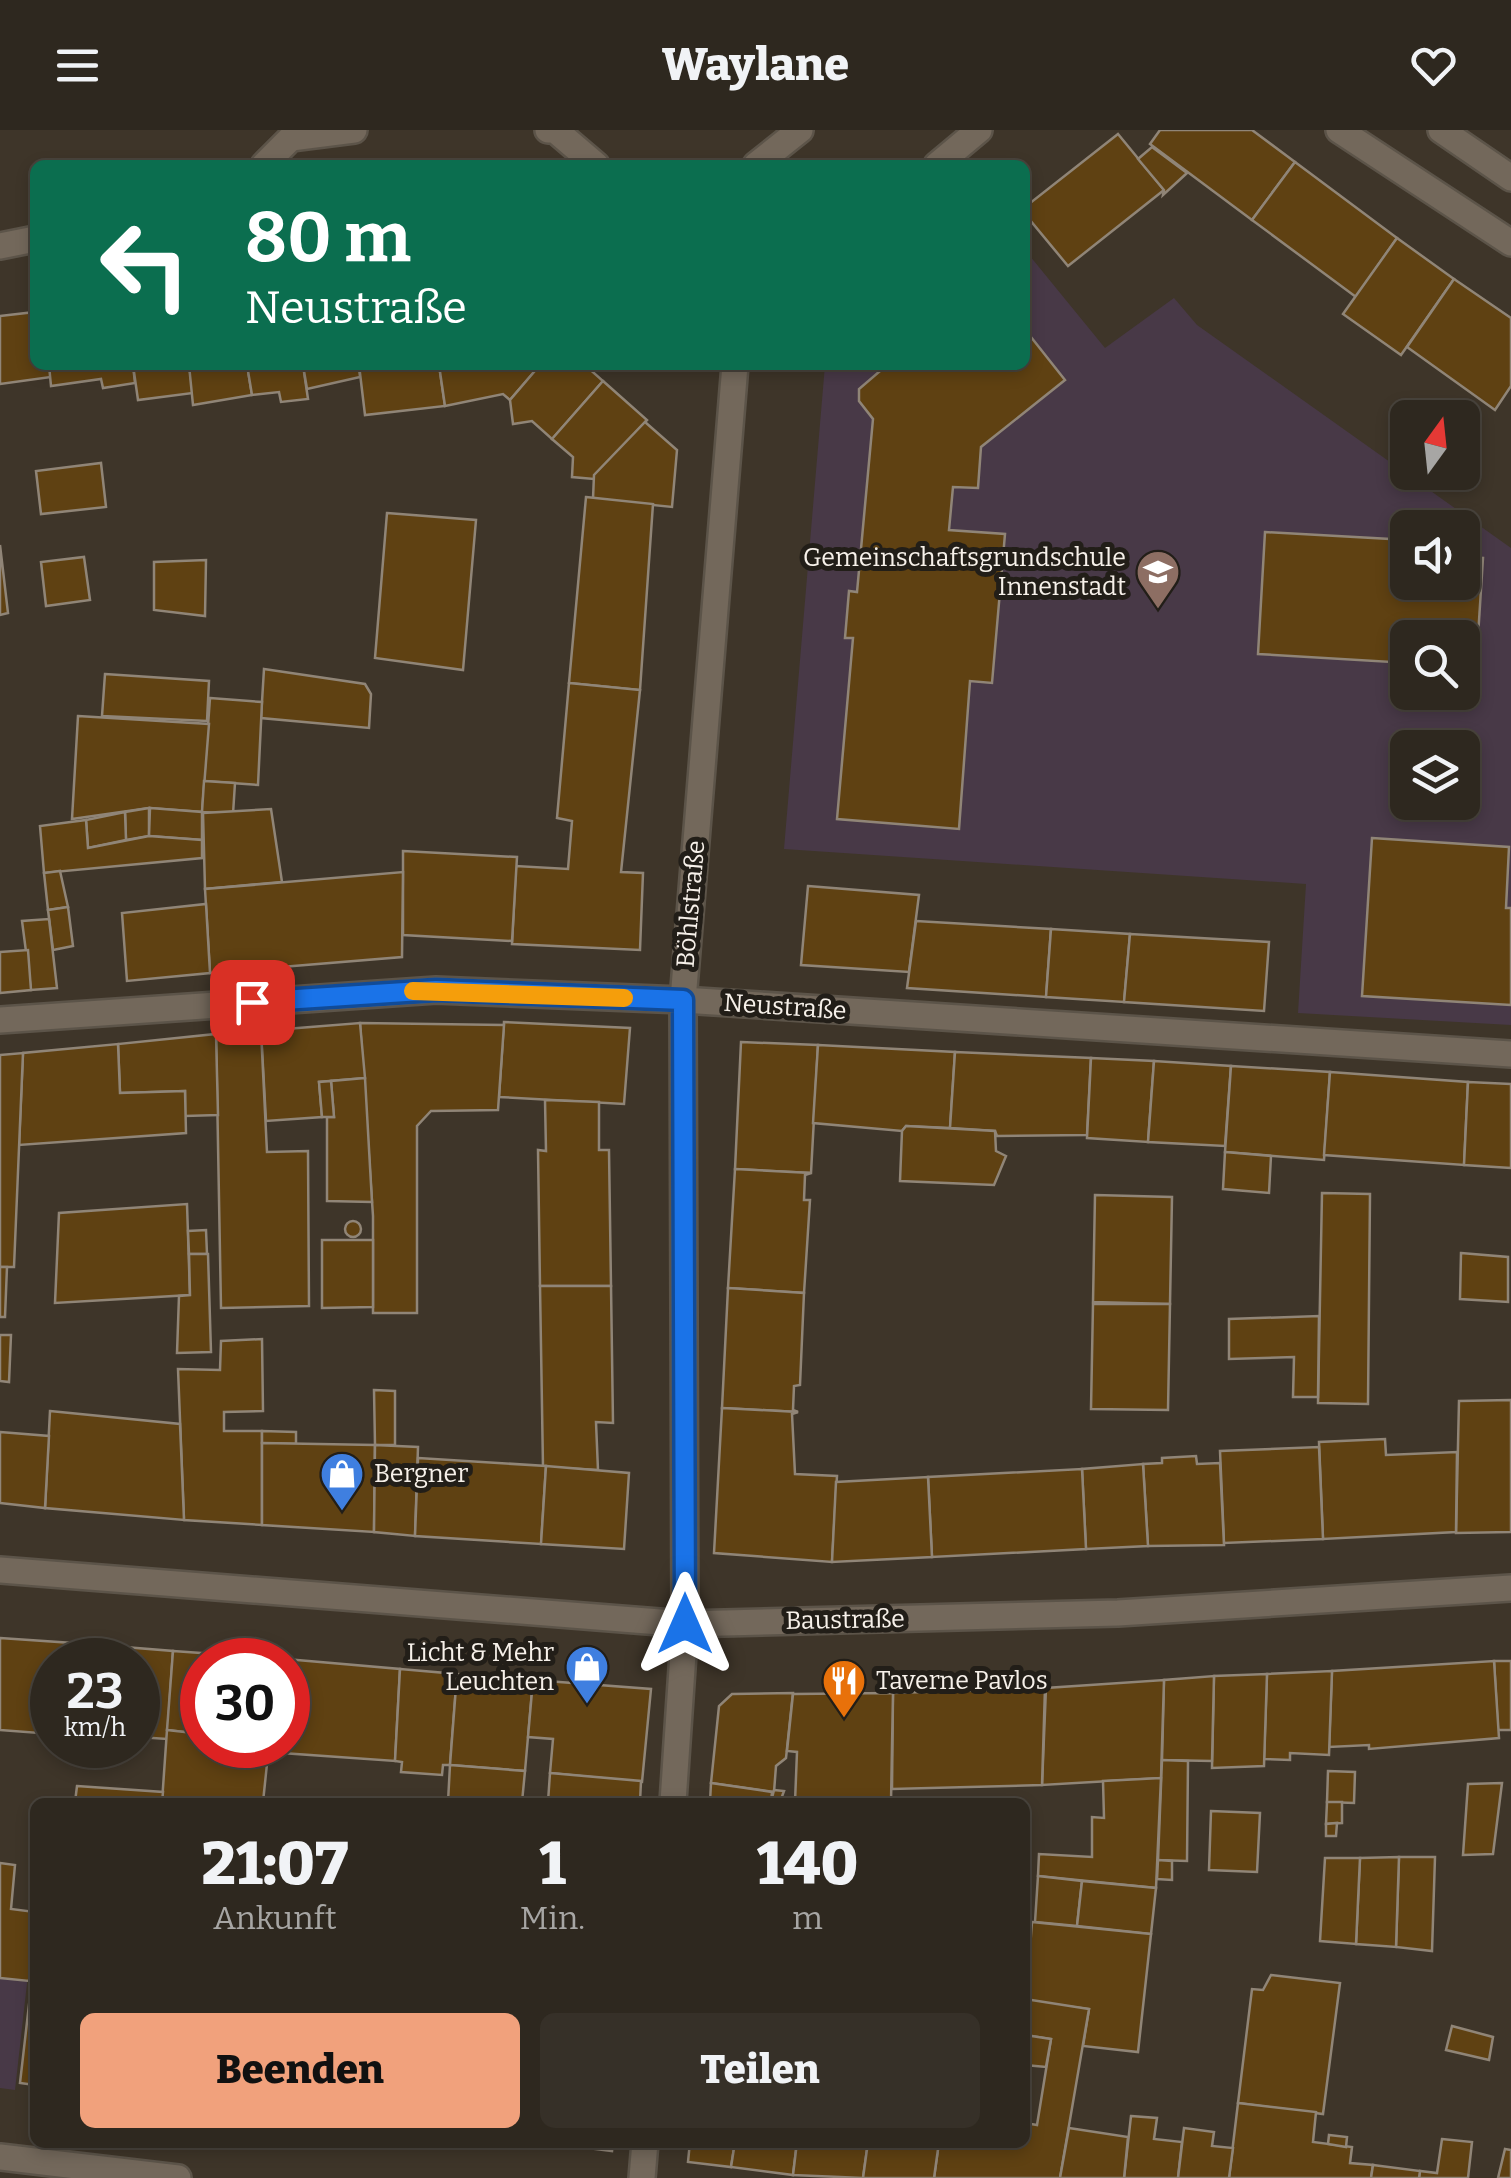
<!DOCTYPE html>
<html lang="de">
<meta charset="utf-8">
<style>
:root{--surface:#2e281f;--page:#363028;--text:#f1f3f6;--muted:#a7a6a4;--line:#49443d;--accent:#f1a17c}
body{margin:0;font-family:Bitter,serif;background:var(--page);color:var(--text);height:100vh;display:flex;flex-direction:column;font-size:38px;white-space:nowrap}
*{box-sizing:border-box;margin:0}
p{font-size:32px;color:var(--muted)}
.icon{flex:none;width:55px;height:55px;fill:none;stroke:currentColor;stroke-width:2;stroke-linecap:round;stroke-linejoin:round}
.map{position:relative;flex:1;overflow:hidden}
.side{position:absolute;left:30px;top:1668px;width:1000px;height:350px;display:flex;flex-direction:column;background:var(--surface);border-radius:15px;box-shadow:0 5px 15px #0003,0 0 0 2px var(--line)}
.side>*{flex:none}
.banner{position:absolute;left:30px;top:30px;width:1000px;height:210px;border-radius:15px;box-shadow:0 5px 15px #0003,0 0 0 2px var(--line);background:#0b6e4f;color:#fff;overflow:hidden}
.needle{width:65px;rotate:15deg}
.controls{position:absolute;left:1390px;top:270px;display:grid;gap:20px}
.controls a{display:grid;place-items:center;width:90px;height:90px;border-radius:15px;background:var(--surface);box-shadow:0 5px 15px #0003,0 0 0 2px var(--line);font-size:50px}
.speed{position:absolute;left:30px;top:1508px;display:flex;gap:20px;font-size:50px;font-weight:700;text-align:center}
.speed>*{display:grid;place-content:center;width:130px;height:130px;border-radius:50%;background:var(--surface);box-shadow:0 5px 15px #0003,0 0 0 2px var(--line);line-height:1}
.speed small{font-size:25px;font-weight:400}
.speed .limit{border:15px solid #d22;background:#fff;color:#111}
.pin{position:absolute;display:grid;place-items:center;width:85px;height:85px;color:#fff;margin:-42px;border-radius:20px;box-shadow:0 5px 15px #0006}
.me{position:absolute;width:110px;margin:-55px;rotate:0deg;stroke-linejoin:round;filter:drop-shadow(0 0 8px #0008)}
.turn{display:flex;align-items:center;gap:35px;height:210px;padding:0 50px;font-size:45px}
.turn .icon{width:130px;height:130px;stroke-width:2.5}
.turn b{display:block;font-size:70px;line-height:85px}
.eta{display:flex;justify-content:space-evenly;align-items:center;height:170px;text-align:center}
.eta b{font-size:60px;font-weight:800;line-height:70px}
.button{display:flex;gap:20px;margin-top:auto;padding:20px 50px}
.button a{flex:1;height:115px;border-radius:15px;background:var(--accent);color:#111;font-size:40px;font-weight:800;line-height:115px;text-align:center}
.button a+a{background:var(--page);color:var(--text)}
header{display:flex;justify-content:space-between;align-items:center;height:130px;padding:0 50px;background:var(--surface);font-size:45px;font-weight:800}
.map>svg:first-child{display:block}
</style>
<header><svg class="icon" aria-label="menu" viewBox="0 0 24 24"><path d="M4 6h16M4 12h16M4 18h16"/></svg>Waylane<svg class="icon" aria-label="heart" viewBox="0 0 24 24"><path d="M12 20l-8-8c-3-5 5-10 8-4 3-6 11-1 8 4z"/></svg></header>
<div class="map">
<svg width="1511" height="2048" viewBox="0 0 1511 2048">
<rect width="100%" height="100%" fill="#3e3529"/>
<g fill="#483947" fill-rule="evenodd">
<path d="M1025,120l80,98 69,-50 23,27 314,223v477l-213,-12 8,-129 -522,-35 41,-484h200zM1408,398h54v54h-54zM1408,508h54v54h-54zM1408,618h54v54h-54z"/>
<polygon points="0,1733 15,1735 11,1779 35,1782 15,1960 0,1958"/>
</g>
<g fill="#5f4112" stroke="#908577" stroke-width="2.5">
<polygon points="1160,0 1252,0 1295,32 1252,90 1150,14"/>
<polygon points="1118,4 1164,60 1068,136 1025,84 1025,77"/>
<polygon points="1152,17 1187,43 1163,65 1164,60 1138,29"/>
<polygon points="1295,32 1397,108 1356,167 1252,90"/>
<polygon points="1397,108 1454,149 1401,225 1343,184"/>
<polygon points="1454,149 1511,188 1511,256 1495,280 1407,217"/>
<polygon points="35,182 35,235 49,235 51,247 0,254 0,186"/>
<polygon points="1027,202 1065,250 981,317 978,358 953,357 949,400 1005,404 992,553 970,551 959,699 837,689 853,508 845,508 849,461 857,462 873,289 859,271 859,259 887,235 1025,235"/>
<polygon points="49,235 133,235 135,253 103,258 101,249 51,256"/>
<polygon points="133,235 189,235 193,263 138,270"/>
<polygon points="189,235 247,235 252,265 193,275"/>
<polygon points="247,235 303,235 308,269 281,272 279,262 252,265"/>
<polygon points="303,235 359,235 360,247 307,259"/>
<polygon points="359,235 439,235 445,276 365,285"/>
<polygon points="439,235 540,235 510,270 503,264 445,276"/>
<polygon points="540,235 585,235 603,251 552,309 532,291 513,294 510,270"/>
<polygon points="603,251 647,290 594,349 572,347 573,327 552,309"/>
<polygon points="645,292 677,320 672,377 593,369 594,345"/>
<polygon points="101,333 106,377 41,384 36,341"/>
<polygon points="586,367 653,374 640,560 569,553"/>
<polygon points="387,383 476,390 463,540 375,528"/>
<polygon points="1265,402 1408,410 1408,452 1462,452 1462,427 1483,428 1476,538 1462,537 1462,508 1408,508 1408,533 1258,524"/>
<polygon points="0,415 8,483 0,485"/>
<polygon points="84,427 90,470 46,476 41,432"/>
<polygon points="206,430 205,486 154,480 154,432"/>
<polygon points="264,539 365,554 371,564 369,598 261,588"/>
<polygon points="105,544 209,551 207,591 102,586"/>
<polygon points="569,553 640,560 621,742 643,743 640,820 512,814 516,736 568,739 572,691 557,688"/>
<polygon points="210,568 262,572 258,655 204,651"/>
<polygon points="78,586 209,594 202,682 149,678 72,689"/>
<polygon points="204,651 235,653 233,684 202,682"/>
<polygon points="149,678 149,706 126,710 125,682"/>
<polygon points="150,678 202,682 202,710 149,706"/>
<polygon points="271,679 282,752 205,759 203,683"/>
<polygon points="125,682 126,710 88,718 86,690"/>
<polygon points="86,690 88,718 149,706 202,710 202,728 44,743 40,696"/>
<polygon points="1372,708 1509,717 1506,778 1511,778 1511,875 1362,866"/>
<polygon points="403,721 517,727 512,811 403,805"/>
<polygon points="60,741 68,777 48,780 44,743"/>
<polygon points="403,742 402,827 210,843 205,759"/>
<polygon points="808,756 919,765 909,842 801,835"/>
<polygon points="206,774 210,843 127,851 122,783"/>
<polygon points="68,777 73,816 53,820 48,780"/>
<polygon points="49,789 57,858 31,860 22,791"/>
<polygon points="916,791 1051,799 1046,867 907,858"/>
<polygon points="1051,799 1130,804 1124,872 1046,867"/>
<polygon points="1130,804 1269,812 1264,881 1124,872"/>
<polygon points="28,820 31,860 0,863 0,822"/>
<polygon points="504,892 630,898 624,974 499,967"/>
<polygon points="360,893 504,895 498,980 431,981 417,996 417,1183 373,1183 373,1086"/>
<polygon points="360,893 365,948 319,952 322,987 266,991 261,901"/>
<polygon points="261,901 267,1022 308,1021 309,1176 221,1178 216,904"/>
<polygon points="216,904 218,985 185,986 185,961 120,963 118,914"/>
<polygon points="741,912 818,915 811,1043 735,1039"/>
<polygon points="118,914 120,963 185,961 186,1003 19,1015 23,923"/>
<polygon points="818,915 955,922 950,998 906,996 902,1001 813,993"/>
<polygon points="955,922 1091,928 1087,1005 997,1006 995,1001 950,998"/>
<polygon points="23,923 14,1137 0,1137 0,925"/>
<polygon points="1091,928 1154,931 1148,1012 1087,1008"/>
<polygon points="1154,931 1231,936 1225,1016 1148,1012"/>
<polygon points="1231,936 1330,942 1324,1030 1225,1022"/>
<polygon points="1330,942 1468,952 1464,1035 1324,1025"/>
<polygon points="365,948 372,1072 327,1071 327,987 334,987 331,951"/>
<polygon points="331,951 334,987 322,987 319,952"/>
<polygon points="1468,952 1511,954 1511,1038 1464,1035"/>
<polygon points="545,970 599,972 599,1020 609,1020 611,1156 540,1156 538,1020 546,1021"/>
<polygon points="906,996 995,1001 996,1021 1006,1026 994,1055 900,1051 902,1001"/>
<polygon points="1225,1022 1271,1026 1269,1063 1223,1059"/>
<polygon points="735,1039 811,1043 805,1045 804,1070 810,1070 804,1163 728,1158"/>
<polygon points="1322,1063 1370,1064 1368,1274 1318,1273"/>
<polygon points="1095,1065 1172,1067 1170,1174 1093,1172"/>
<polygon points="187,1074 190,1165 55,1173 59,1083"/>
<circle cx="353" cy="1099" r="8"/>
<polygon points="206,1100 207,1124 189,1124 188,1101"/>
<polygon points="322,1110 373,1110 373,1177 322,1178"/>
<polygon points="1461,1123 1508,1127 1508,1172 1460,1169"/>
<polygon points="189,1124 208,1124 211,1222 177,1223 179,1166 190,1165"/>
<polygon points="0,1137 7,1137 5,1187 0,1187"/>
<polygon points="540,1156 611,1156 613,1293 596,1292 598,1340 543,1337"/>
<polygon points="728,1158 804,1163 800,1255 794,1256 793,1280 798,1282 722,1278"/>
<polygon points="1093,1174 1170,1174 1168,1280 1091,1279"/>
<polygon points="1319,1186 1318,1267 1293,1267 1294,1227 1229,1229 1229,1189"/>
<polygon points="0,1205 11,1205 9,1252 0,1251"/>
<polygon points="262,1209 263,1281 224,1282 224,1301 262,1301 262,1395 184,1390 178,1239 220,1240 221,1211"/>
<polygon points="374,1260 395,1261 395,1315 375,1315"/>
<polygon points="1511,1270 1511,1402 1456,1403 1459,1271"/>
<polygon points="722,1278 798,1282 792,1284 795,1344 837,1346 832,1432 714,1423"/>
<polygon points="50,1281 180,1294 184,1390 45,1378"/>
<polygon points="262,1301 296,1302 296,1314 262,1313"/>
<polygon points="0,1302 49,1306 45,1378 0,1373"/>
<polygon points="1385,1309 1386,1325 1457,1322 1456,1402 1323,1409 1319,1312"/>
<polygon points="262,1313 375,1315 374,1402 262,1395"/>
<polygon points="375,1315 418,1317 415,1406 374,1402"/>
<polygon points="1319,1317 1323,1409 1224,1413 1220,1321"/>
<polygon points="1196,1326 1197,1334 1220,1333 1224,1415 1148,1416 1143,1334 1162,1333 1162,1328"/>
<polygon points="418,1328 546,1336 541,1414 415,1406"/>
<polygon points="1143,1334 1148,1416 1086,1419 1082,1339"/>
<polygon points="546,1336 629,1343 624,1419 541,1414"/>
<polygon points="1082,1339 1086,1419 932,1427 928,1347"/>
<polygon points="928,1347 932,1427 832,1432 836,1352"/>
<polygon points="0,1508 87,1514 85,1530 52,1530 52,1604 0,1600"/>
<polygon points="87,1514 173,1521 167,1609 138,1607 138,1530 85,1530"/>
<polygon points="173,1521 229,1525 229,1530 202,1530 202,1604 167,1600"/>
<polygon points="229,1525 274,1528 274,1530 229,1530"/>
<polygon points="274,1528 400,1539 395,1631 268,1622 269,1615 288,1615 288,1530"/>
<polygon points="1494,1531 1511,1531 1511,1600 1498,1600"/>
<polygon points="1494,1531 1499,1608 1369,1619 1369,1615 1329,1617 1332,1541"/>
<polygon points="400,1539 457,1544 450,1635 443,1635 442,1645 401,1642 402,1632 395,1631"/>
<polygon points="1332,1541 1329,1625 1290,1623 1290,1630 1264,1629 1267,1544"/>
<polygon points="457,1544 533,1550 525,1641 450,1635"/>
<polygon points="1267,1544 1264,1636 1212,1638 1214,1546"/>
<polygon points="1214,1546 1212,1631 1162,1630 1164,1550"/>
<polygon points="533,1550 651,1559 642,1652 550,1643 553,1609 528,1607"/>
<polygon points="1164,1550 1161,1648 1042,1655 1046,1558"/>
<polygon points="1045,1558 1042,1655 892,1659 893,1563"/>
<polygon points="793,1563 786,1628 776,1636 774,1662 711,1653 719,1576 732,1564"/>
<polygon points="893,1563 891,1672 795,1672 797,1622 787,1621 793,1564"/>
<polygon points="167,1600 202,1604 202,1615 269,1615 263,1672 162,1672"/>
<polygon points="1162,1630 1188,1631 1187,1731 1158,1730"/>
<polygon points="450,1635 525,1641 522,1672 448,1672"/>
<polygon points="1328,1641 1355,1642 1354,1673 1327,1672"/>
<polygon points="550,1643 641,1651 640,1672 548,1672"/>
<polygon points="1161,1648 1156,1758 1038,1746 1039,1724 1092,1727 1092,1687 1104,1688 1103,1651"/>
<polygon points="711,1653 772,1662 771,1672 710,1672"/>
<polygon points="1502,1653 1493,1724 1463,1725 1468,1654"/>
<polygon points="77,1656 163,1662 162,1672 75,1672"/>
<polygon points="774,1660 784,1661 780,1672 771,1672"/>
<polygon points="1327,1672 1342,1672 1342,1693 1326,1694"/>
<polygon points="1211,1681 1260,1683 1257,1742 1209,1740"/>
<polygon points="1337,1693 1336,1706 1326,1706 1326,1694"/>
<polygon points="1399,1727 1435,1727 1432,1821 1396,1817"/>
<polygon points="1399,1727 1396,1817 1356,1814 1360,1728"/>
<polygon points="1325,1728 1360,1728 1356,1814 1320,1811"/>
<polygon points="1158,1730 1172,1731 1172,1750 1157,1749"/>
<polygon points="0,1733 15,1735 11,1779 35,1782 29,1851 0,1848"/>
<polygon points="1038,1746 1082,1751 1077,1796 1035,1792"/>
<polygon points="1082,1751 1156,1758 1151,1804 1077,1796"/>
<polygon points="1032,1792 1151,1804 1138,1922 1083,1916 1089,1879 1026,1871"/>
<polygon points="1271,1845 1340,1853 1323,1984 1238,1973 1252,1859 1263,1860"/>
<polygon points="30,1866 35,1867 35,1955 20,1953"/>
<polygon points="1025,1869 1089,1879 1060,2048 934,2048 939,2012 1025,2012 1025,1993 1037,1995 1051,1909 1025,1905"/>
<polygon points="1452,1896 1493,1907 1489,1930 1446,1920"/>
<polygon points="1025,1905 1051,1909 1046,1937 1025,1935"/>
<polygon points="1238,1973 1316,1982 1313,2012 1352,2017 1350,2033 1373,2035 1371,2048 1229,2048"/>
<polygon points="1131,1986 1157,1988 1154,2009 1182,2012 1178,2048 1124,2048"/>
<polygon points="1069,1998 1128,2007 1124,2048 1060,2048"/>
<polygon points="1184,1998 1214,2002 1212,2016 1233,2018 1229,2048 1178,2048"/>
<polygon points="1329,2005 1347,2007 1346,2017 1328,2014"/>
<polygon points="1442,2009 1472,2012 1468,2048 1419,2048 1420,2041 1437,2043"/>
<polygon points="541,2012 613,2012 612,2021"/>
<polygon points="690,2012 735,2012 731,2037 688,2032"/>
<polygon points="735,2012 797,2012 793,2045 731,2037"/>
<polygon points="797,2012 868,2012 863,2048 793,2045"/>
<polygon points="868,2012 939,2012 934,2048 863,2048"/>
<polygon points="1505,2019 1511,2020 1511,2048 1498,2048"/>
<polygon points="1373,2035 1420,2041 1419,2048 1371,2048"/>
</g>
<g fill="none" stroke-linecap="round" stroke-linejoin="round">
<defs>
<g id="minor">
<polyline points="548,0 555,0 596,35"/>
<polyline points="264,35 291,8 354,0"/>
<polyline points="756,35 800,0"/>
<polyline points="937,35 979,0"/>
<polyline points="0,116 35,109"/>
<polyline points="0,890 436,860 683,870 1511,924"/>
<polyline points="0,1440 685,1494 1118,1483 1511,1458"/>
<polyline points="673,1672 685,1494 683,870 735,235"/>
<polyline points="0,2027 178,2048"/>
<polyline points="642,2048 645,2012"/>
</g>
<g id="secondary">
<polyline points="1339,0 1511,113"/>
<polyline points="1441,0 1511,48"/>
</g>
</defs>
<use href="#minor" stroke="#5c5449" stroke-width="30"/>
<use href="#secondary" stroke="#5c5449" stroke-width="30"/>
<use href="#minor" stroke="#73685b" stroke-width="25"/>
<use href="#secondary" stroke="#73685b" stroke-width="25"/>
</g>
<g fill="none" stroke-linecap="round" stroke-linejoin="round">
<defs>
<polyline id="route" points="252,872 436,860 683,870 685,1494"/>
</defs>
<use href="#route" stroke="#114b97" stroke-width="25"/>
<use href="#route" stroke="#1a73e8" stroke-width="18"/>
<polyline stroke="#f59e0b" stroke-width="18" points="413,861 624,868"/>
</g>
<defs>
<symbol id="school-pin" viewBox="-11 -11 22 30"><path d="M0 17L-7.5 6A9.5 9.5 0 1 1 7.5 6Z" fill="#8d6e63" stroke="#221e18"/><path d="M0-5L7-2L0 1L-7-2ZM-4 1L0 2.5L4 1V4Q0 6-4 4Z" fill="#fff"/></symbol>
<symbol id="shop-pin" viewBox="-11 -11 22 30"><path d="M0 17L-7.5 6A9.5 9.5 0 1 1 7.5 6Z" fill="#3f7fe0" stroke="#221e18"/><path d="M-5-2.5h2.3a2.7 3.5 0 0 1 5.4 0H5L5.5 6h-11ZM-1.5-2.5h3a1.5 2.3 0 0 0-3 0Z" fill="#fff"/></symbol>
<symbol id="restaurant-pin" viewBox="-11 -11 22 30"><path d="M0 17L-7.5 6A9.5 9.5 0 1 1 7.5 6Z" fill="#e8710a" stroke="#221e18"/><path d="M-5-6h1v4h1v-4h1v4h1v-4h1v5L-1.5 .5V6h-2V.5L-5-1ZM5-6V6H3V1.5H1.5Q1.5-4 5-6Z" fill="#fff"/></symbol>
</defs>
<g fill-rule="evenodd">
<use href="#school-pin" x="1133" y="417" width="50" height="68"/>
<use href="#shop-pin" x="317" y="1319" width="50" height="68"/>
<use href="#shop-pin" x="562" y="1512" width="50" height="68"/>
<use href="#restaurant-pin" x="819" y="1526" width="50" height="68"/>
</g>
<g text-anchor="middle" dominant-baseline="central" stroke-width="10" stroke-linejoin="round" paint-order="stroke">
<g font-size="25" fill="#f7f1ea" stroke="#221e18" text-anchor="end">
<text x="1126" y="428">Gemeinschaftsgrundschule<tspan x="1126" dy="29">Innenstadt</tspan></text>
<text x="374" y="1344" text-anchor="start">Bergner</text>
<text x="554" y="1523">Licht &amp; Mehr<tspan x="554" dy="29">Leuchten</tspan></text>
<text x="876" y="1551" text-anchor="start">Taverne Pavlos</text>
</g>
<g font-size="25" fill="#f7f1ea" stroke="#221e18">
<text transform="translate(691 774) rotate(-85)">Böhlstraße</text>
<text transform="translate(785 877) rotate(4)">Neustraße</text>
<text transform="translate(845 1490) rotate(-1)">Baustraße</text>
</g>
</g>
</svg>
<div class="controls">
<a><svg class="needle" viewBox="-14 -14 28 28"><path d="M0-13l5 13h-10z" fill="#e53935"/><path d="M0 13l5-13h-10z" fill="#a7a6a4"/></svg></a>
<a><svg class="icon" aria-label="sound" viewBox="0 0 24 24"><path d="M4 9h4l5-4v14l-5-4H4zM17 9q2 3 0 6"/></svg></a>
<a><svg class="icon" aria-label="search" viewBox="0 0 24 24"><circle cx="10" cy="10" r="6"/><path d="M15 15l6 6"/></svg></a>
<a><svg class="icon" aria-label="layers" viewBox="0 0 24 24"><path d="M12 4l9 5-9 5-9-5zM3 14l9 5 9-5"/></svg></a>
</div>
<div class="speed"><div>23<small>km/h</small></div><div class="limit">30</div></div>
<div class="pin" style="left:252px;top:872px;background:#d93025"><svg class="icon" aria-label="arrive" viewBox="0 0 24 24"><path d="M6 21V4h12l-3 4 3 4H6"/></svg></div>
<svg class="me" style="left:685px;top:1494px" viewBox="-20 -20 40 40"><path d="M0-17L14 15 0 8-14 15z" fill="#1a73e8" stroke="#fff" stroke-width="4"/></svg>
<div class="banner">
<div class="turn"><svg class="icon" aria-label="left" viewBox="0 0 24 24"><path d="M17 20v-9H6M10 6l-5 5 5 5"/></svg><div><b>80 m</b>Neustraße</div></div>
</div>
<section class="side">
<div class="eta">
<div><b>21:07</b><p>Ankunft</p></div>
<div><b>1</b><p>Min.</p></div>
<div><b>140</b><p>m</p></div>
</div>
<div class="button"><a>Beenden</a><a>Teilen</a></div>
</section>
</div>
